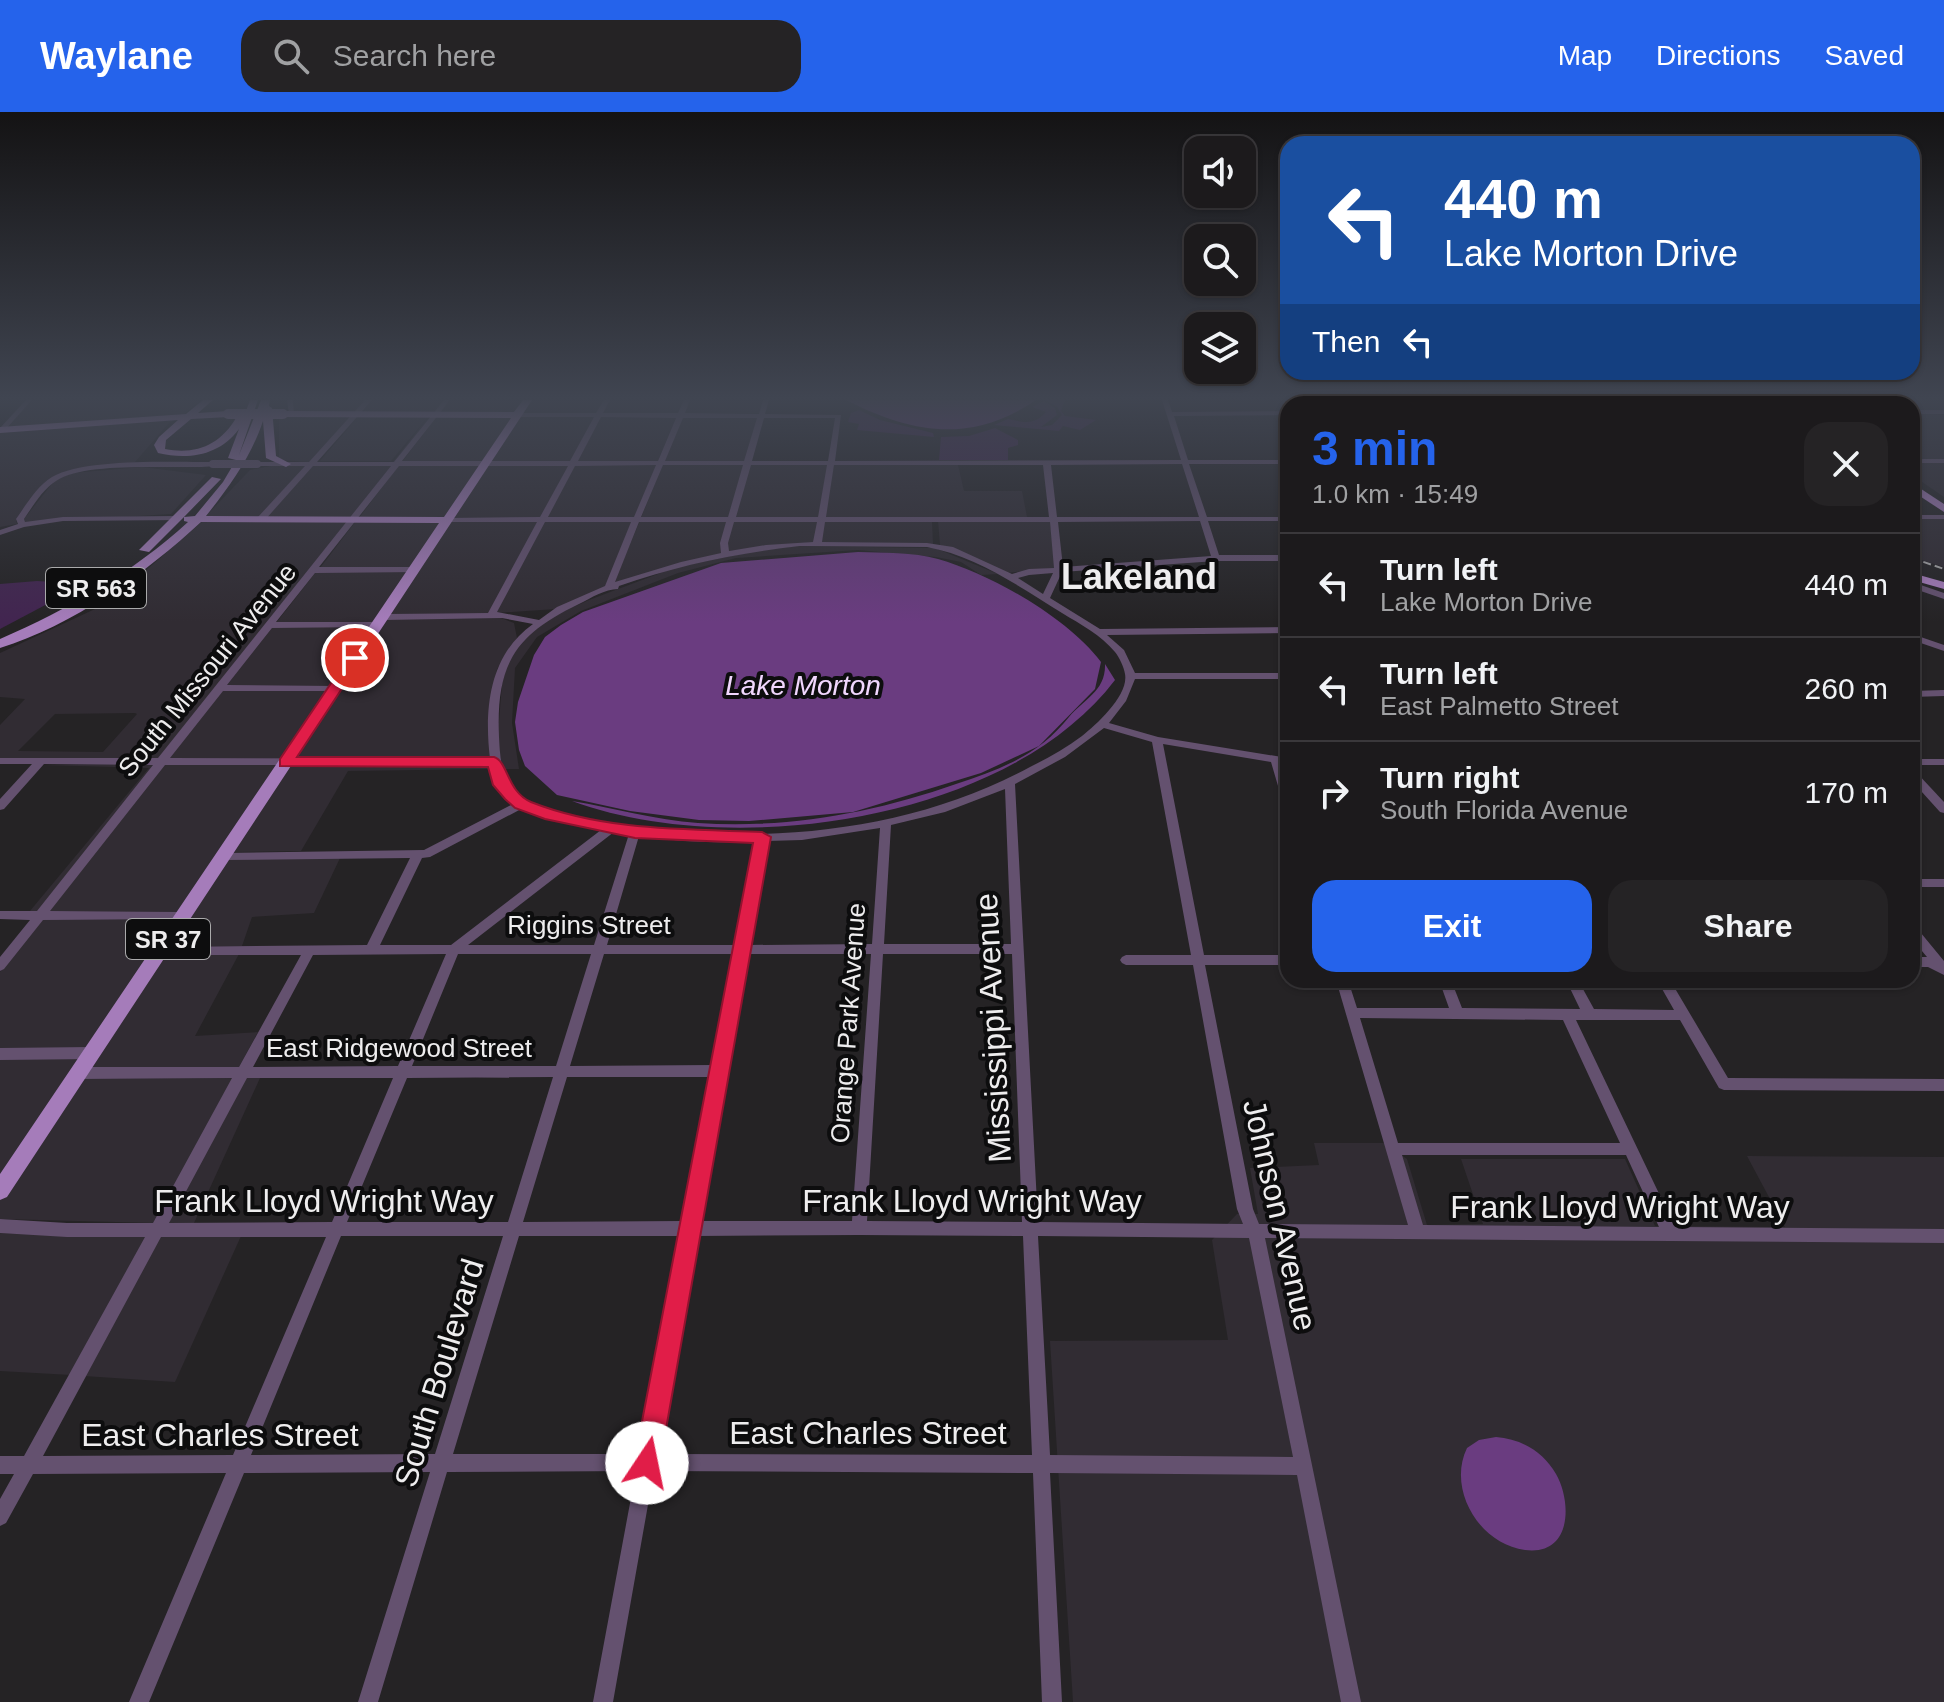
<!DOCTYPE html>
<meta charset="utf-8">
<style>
:root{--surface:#1c1a1c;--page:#252325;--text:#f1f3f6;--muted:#a0a1a3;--line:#3a383b;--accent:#2563eb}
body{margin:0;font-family:Helvetica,sans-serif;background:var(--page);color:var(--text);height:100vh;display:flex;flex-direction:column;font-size:30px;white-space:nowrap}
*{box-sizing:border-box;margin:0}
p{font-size:26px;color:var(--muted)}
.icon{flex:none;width:44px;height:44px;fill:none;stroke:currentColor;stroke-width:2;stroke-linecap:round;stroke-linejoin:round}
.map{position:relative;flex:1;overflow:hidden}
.details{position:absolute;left:1280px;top:284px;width:640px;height:592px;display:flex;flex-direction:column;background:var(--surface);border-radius:24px;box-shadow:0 2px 6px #0004,0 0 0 2px var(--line)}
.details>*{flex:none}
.top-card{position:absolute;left:1280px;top:24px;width:640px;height:244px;border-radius:24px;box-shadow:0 2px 6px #0004,0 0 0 2px var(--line);background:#1a4fa0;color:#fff;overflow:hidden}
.controls{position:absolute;left:1184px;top:24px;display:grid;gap:16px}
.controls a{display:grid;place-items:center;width:72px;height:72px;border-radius:16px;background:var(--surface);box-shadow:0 2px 6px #0004,0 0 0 2px var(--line);font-size:40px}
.pin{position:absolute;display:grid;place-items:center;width:68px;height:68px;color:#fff;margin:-34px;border:4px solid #fff;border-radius:50%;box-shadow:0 2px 8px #0007}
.me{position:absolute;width:88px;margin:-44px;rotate:11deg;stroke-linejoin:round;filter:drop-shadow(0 0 6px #0008)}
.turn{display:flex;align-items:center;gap:28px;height:168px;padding:0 32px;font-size:36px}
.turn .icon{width:104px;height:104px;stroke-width:2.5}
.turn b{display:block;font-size:56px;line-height:68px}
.then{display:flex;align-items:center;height:76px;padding:0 32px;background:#0003;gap:16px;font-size:30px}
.round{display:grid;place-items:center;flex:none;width:84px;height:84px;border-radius:24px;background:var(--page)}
.headline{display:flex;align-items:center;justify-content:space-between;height:136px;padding:0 32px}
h1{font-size:48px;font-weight:800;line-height:60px;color:var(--accent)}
.primary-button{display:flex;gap:16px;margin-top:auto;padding:16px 32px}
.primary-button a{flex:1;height:92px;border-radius:24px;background:var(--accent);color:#fff;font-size:32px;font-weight:800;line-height:92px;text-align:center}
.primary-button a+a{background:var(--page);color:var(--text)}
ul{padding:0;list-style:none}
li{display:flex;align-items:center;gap:24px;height:104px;padding:0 32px;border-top:2px solid var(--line)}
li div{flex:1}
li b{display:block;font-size:30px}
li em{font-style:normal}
header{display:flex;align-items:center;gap:48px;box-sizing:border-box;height:112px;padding:0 40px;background:var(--accent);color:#fff}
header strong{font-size:38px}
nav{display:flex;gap:44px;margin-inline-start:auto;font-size:28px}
.search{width:560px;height:72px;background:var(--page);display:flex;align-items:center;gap:20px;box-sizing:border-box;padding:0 28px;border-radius:24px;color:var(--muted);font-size:30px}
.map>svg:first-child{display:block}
</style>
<header>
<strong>Waylane</strong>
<div class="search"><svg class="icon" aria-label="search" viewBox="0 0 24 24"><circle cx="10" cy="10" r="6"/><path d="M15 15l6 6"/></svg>Search here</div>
<nav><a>Map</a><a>Directions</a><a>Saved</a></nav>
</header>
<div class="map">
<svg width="1944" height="1590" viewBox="0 0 1944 1590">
<rect width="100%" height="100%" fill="#252325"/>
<g fill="#312c33" fill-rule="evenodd">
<polygon points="32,288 201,288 184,302 6,316"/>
<polygon points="293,288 366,288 355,301 294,301"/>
<polygon points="372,288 445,288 434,301 360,301"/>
<polygon points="450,288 525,288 516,301 440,301"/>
<polygon points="530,288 604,288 597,301 522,301"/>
<polygon points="609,288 684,288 679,301 602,301"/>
<polygon points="689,288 763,288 759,301 684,301"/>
<polygon points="1585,288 1797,288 1802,292 1589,292"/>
<polygon points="1912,301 1944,303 1944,348 1912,348"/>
<polygon points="279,303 352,303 310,350 279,348"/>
<polygon points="358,303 432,303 396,350 393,350 428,305 391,349 320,349 358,305 316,350"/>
<polygon points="438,303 514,304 484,350 402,350"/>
<polygon points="677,303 658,349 577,350 601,304"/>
<polygon points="683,303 758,304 745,349 664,349"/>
<polygon points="181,304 168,312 135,350 57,363 16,408 17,412 0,415 0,320"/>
<polygon points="520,304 595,304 571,350 490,350"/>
<polygon points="1912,351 1944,351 1944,385 1912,363"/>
<polygon points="657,352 635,406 546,406 575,353"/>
<polygon points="663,352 744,353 728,406 641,406"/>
<polygon points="276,353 307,353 260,405 205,405 250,358"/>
<polygon points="313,353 393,353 352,406 266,406"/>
<polygon points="399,353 482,353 446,406 359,406"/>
<polygon points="488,353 569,353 540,406 452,406"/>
<polygon points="750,353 828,353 818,406 734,406"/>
<polygon points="834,353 958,353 964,379 1022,379 1027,405 825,406"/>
<polygon points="142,355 206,363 171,402 25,411 24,407 55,368 72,361"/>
<polygon points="1912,407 1944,407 1944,455 1912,445"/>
<path d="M203,409h147l-189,237h-161v-33l25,-26 -25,-2v-44l108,-50zM55,602l80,-1 2,1 -34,38 -85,-1z"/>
<polygon points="356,409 443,410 413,456 320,456"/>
<polygon points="633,409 607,475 556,497 496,501 544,410"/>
<polygon points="640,409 727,410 721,441 613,472"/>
<polygon points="818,409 814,430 727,439 726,435 733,410"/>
<polygon points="824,409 932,409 933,432 821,430"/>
<polygon points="938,409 1050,409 1055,456 1007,461 940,433"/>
<polygon points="450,410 538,410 489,501 389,502"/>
<polygon points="800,434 935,436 998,462 981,463 961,450 936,445 858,438 736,446 678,461 581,499 537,525 515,556 512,611 519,657 501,657 498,621 502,572 509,547 540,510 589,488 674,456 760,438"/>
<polygon points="316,460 410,460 375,511 276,511"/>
<polygon points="501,506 514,511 517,526 497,557 490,647 292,647 386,507"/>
<polygon points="372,515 333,574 226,574 272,516"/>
<polygon points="222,579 329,579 284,647 169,646"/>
<polygon points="156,652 38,799 30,799 149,656 42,653"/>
<polygon points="164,652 280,653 182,800 48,799"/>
<polygon points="288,653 490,653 491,657 348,659 301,739 230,740"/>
<polygon points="340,746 314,801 252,805 242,834 169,834 225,747"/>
<polygon points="41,807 176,808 90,936 0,937 0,860"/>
<polygon points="239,842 195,924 258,920 239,955 87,956 163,843"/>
<polygon points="0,947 83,947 0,1070"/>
<polygon points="233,966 154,1111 0,1107 0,1088 81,967"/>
<polygon points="245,966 260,966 194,1111 167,1111"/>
<polygon points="1314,1031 1384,1031 1407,1047 1427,1113 1483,1112 1461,1047 1625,1047 1655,1114 1785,1115 1747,1044 1944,1045 1944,1590 1073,1590 1050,1229 1228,1228 1212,1128 1237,1102 1258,1102 1250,1056 1319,1053"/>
<polygon points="0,1121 147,1124 71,1263 0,1259"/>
<polygon points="160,1124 241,1124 175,1270 84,1264"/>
</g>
<g fill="#422550">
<path d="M1045,288h20l-4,11 4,5 31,4 -16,10 -17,-4 -4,5 -65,-6 14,-6c15,3 26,7 38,-7l-14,-5 12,-6 11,7 2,7 -16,12 11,-2 10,-10 -5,-8z"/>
<polygon points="859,298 880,308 933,321 934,325 857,318 859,312 848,310 851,301"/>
<polygon points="995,316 1018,328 1018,333 1008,336 1008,348 939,348 941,325 969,324"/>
<polygon points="37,469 85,472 0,517 0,472"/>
</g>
<g fill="#6a3c80">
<path d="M846,288h190c-65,44 -123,34 -190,0z"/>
<path d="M858,440c25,1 55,0 80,7 53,15 130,59 163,103l-6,27 -56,57 -58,27 -128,39 -104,9 -50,-1 -69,-9 -73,-16 -32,-29 -6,-16 -4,-28 3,-20 16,-47 11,-18 16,-12 22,-13 138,-49z"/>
<path d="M1105,552l10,16c-108,142 -383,180 -543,121 42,7 83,19 126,22 89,6 175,-10 258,-39 45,-15 83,-29 113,-67 15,-18 37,-26 36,-53z"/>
<path d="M1496,1325c25,2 47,14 60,37 16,28 16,82 -31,76 -46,-6 -78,-61 -58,-102l12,-8z"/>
</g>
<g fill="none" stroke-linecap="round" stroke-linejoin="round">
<g fill="#64516f" fill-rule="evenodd">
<polygon points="26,288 32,288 4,319 0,320 0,316"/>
<polygon points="287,288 293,288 294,303 289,302"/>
<path d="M365,288h7l-55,62h77l50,-62h6l-48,61h168l24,-44h-76l-3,-2 3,-2h78l8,-13h6l-7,13h75l6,-13h6l-5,13 74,1 4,-14h6l-4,14 76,1 -6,46 346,-1 -19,-60h6l4,12 116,-1v4l-114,1 14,44h100v4h-99l18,53h81v4h-80l11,34h69v6h-72l-154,11 -12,26 50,31 188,-2v6l-181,2 17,15 11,23h153v6h-153l-9,22 -17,22 49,14 130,21v6l-6,-1 6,21v23l-5,-4 -12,-41 -108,-18 41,211h84v10h-83l48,244 6,15 149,1 -72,-245h12l9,28h92l-10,-28h12l11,28 118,1 -14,-29h12l16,29 80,1 -17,-30h13l58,98 216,1v12l-220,-1 -5,-2 -39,-68h-104l99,207 269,2v14l-679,-5 96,464h-20l-44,-227 -247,-2 12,229h-20l-9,-229 -379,-2 -41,231h-20l43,-231 -189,1 -69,230h-20l72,-230 -186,1 -95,229h-20l97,-229 -193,1 -27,49 -6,3v-27l14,-25h-14v-18h24l121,-219h-78l-67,-4v-14l67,4h86l79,-145 -154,1 -5,-2 -2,-4 2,-4 5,-2h161l62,-112h-140l-4,-2 -2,-3 2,-3 210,-2 43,-87 -187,2 -4,-1 -2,-3 2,-3 205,-3 91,-47 -14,-14 -9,-24h-327l-115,146 134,1 4,1 2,3 -2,3 -145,1 -39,49 -4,2v-14l30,-37 -30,-1v-8h37l116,-146 -109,-1 -40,45 -4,1v-11l32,-35h-32v-6h158l233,-292h-78l-49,55h-3l-4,-2 1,-2 47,-51h-48l-4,-2 4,-2h52zM601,305l75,1 -18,43h-80zM683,306h74l-13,43h-79zM764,306h71l-7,43h-76zM1182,352l17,53h-142l-6,-52zM656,353l-22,52h-86l27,-51zM663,353h80l-15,52h-87zM751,353h76l-9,52h-82zM834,353h209l6,52h-223zM399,354h169l-28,51 -92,1 -4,2 4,2h89l-49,91 -105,1 -4,3 4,3 119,-2 31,6c-44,31 -49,85 -43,135l-320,-1 53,-67h115l2,-2 -5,-3 -108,-1 45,-57 109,-1 2,-2 -5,-3h-102l39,-49 103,-1v-4l-3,-1h-96zM1200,409l11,35 -148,11 -5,-45zM545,410h86l-26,64 -48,21 -18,13 -42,-8zM639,410h87l-6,21 1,10 -40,9 -66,20zM734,410h83l-4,20 -47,3 -37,6 -1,-8zM825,410h225l4,46 -25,1 -17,5 -59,-27 -26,-4 -105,-1zM800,434l127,1c49,9 93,40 135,66 18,11 39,22 53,39 4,5 9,15 10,22 4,21 -28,50 -43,62 -16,12 -34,22 -52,31 -126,68 -276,79 -417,57 -25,-4 -78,-13 -97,-31 -15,-14 -16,-37 -17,-56 -3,-72 15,-102 80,-133 12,-6 26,-15 39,-15l1,-3c59,-21 119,-33 181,-40zM1053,461l-10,21 -25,-16 11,-3zM1104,616l48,14 39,213h-65l-4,2 -2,3 2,3 4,2h67l44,244 6,15 -205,-2 -23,-438 50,-27zM1005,677l6,155h-127l7,-119 54,-13zM523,696l78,22 -150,115h-71l42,-87 8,-1zM880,716l-8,116 -124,1 19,-104 35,-1zM614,720l15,2 -35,111h-126zM639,724c39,6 78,7 116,6l-19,103h-129zM446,842l-48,112 -145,1 60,-112zM458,842h133l-35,112h-144zM604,842h130l-21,111 -143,1zM747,842h124l-19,267h-153zM883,842h129l10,268 -155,-1zM1360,906l203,2 57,123h-222zM553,965l-45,145h-161l60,-144zM567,965h144l-27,144 -161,1zM247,966h146l-61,144 -163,1zM1402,1043h224l33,72 -236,-2zM859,1123l164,1 9,219 -374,-1 38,-218zM341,1124h162l-68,218 -184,1zM519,1124h162l-41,218h-187zM1038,1124l211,2 44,219 -243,-2zM161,1125h165l-93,218 -190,1z"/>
<polygon points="1300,288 1306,288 1308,292 1302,292"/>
<polygon points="1481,288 1487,288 1490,292 1484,292"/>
<polygon points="1579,288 1586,288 1589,292 1582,292"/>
<polygon points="1842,288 1849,288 1854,292 1846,292"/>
<rect x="1912" y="298" width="32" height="4"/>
<rect x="1912" y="347" width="32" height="4"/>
<path d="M213,350l4,2 -1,2c-40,4 -129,-6 -160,15 -14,9 -23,25 -32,38l1,3 38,-5 115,-1h3v4l-118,1 -39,6 -24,8v-5l18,-6 -2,-5c10,-14 21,-33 36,-42 32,-19 122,-15 161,-15z"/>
<rect x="1912" y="403" width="32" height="4"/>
<polygon points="1912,456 1918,456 1919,458 1912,464"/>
<polygon points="1912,470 1944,481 1944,487 1912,476"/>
<polygon points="1912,522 1944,533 1944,539 1912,528"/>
<polygon points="1944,578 1944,584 1912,585 1912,579"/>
<rect x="1912" y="647" width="32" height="6"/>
<polygon points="1912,659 1916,660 1944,690 1944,701 1940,700 1912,669"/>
<rect x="1912" y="767" width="32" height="8"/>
<polygon points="1912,813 1916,815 1944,849 1944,863 1928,855 1912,855 1912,845 1927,845 1912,827"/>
<polygon points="92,935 97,937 99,941 97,945 92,947 0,948 0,936"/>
</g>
<g fill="#a57cba" fill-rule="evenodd">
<path d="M203,288h10l-15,13 30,-2 5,3 -5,3 -37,2 -25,21 -1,9c31,6 55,-4 71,-31l7,1 7,-19h8l-19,55 22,-55h9l-1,6 3,2 4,48 15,8 -5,3 -20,-9 -3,-37c-12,36 -33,65 -57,95l238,1 67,-99 -228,-1 -5,-3 5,-3 231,1 9,-12h9l-525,797 -7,3v-26l439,-651 -238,-1c-55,51 -129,104 -201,126v-9c69,-30 132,-66 188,-117l-4,-1v-4l-35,35 -10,-2 73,-73 9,2 -37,38 11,-1 28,-34 13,-22 -8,-2 11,-29c-20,27 -51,31 -81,24l-4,-8 5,-8 19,-17 -178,13v-6l186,-13z"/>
<polygon points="1381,288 1394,288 1403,292 1389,292"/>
<polygon points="1805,288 1815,288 1820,292 1809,292"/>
<polygon points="1912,371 1944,392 1944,400 1912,379"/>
<polygon points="1912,461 1944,470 1944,477 1912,468"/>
</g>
<g stroke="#a6a5a6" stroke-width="2" stroke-dasharray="8 4" stroke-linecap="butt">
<polyline points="1427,288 1440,292"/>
<polyline points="1912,446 1944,457"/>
</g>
<polyline stroke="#64516f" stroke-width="8" points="213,352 257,352"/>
<polyline stroke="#a57cba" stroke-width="10" points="228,302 283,302"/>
</g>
<linearGradient id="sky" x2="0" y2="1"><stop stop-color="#141314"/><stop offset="0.56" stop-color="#404551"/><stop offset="1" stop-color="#404551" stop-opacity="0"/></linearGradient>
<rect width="1944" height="510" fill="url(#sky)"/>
<path fill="#e11d48" stroke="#92132f" stroke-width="2" d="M355,542l7,4 -65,99h197c14,4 13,35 37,45 73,29 155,27 231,30l9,5 -111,626 -3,9 -10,4 -10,-4 -3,-9 119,-620 -118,-5 -90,-19 -30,-11 -10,-9 -12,-14 -5,-18 -208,-1v-7l70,-104z"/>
<g text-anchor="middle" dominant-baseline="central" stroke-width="8" stroke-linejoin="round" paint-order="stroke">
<g fill="#0d0d0e" stroke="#aaaaab" stroke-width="2">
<rect x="46" y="456" width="100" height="40" rx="6"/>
<rect x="126" y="807" width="84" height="40" rx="6"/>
</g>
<g font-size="24" font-weight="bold" fill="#eeedee">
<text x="96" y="476">SR 563</text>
<text x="168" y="827">SR 37</text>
</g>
<g font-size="26" fill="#eeedee" stroke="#0d0d0e">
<text transform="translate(207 558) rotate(-51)">South Missouri Avenue</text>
<text x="589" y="813">Riggins Street</text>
<text transform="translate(848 911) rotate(-86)">Orange Park Avenue</text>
<text x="399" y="936">East Ridgewood Street</text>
</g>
<g font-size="28" font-style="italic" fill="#f1d7fe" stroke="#0d0d0e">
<text x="803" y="573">Lake Morton</text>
</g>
<g font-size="32" fill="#eeedee" stroke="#0d0d0e">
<text transform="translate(993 916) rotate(-93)">Mississippi Avenue</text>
<text x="324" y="1089">Frank Lloyd Wright Way</text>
<text x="972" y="1089">Frank Lloyd Wright Way</text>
<text x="1620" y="1095">Frank Lloyd Wright Way</text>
<text transform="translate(1280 1103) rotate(77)">Johnson Avenue</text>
<text transform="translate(439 1261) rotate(-73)">South Boulevard</text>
<text x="868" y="1321">East Charles Street</text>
<text x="220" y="1323">East Charles Street</text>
</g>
<g font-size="36" font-weight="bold" fill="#eeedee" stroke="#0d0d0e">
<text x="1139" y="464">Lakeland</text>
</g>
</g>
</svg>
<div class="controls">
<a><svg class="icon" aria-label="sound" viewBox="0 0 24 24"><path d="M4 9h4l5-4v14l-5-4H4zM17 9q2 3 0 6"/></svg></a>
<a><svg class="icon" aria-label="search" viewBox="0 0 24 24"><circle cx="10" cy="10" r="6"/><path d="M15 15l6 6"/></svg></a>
<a><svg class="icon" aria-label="layers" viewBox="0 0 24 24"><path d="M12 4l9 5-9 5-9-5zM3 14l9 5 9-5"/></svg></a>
</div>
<div class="pin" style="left:355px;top:546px;background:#d93025"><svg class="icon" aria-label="arrive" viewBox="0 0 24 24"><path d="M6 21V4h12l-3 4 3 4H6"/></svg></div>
<svg class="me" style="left:647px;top:1351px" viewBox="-20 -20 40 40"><circle r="19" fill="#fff"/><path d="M0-13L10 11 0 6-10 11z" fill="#e11d48"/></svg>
<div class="top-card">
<div class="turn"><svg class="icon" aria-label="left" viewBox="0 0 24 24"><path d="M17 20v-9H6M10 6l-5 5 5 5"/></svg><div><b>440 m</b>Lake Morton Drive</div></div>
<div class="then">Then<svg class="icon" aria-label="left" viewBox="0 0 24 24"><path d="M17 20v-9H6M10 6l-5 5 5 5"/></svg></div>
</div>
<section class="details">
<div class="headline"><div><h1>3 min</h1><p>1.0 km · 15:49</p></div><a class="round"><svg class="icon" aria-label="close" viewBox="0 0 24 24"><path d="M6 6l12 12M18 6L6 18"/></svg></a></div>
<ul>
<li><svg class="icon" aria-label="left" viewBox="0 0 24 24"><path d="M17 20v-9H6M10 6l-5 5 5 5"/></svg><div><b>Turn left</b><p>Lake Morton Drive</p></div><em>440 m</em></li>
<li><svg class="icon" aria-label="left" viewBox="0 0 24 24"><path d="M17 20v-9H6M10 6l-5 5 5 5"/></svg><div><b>Turn left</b><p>East Palmetto Street</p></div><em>260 m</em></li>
<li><svg class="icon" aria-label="right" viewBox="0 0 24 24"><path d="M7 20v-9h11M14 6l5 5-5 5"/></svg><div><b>Turn right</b><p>South Florida Avenue</p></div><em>170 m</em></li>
</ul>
<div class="primary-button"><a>Exit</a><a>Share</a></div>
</section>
</div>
